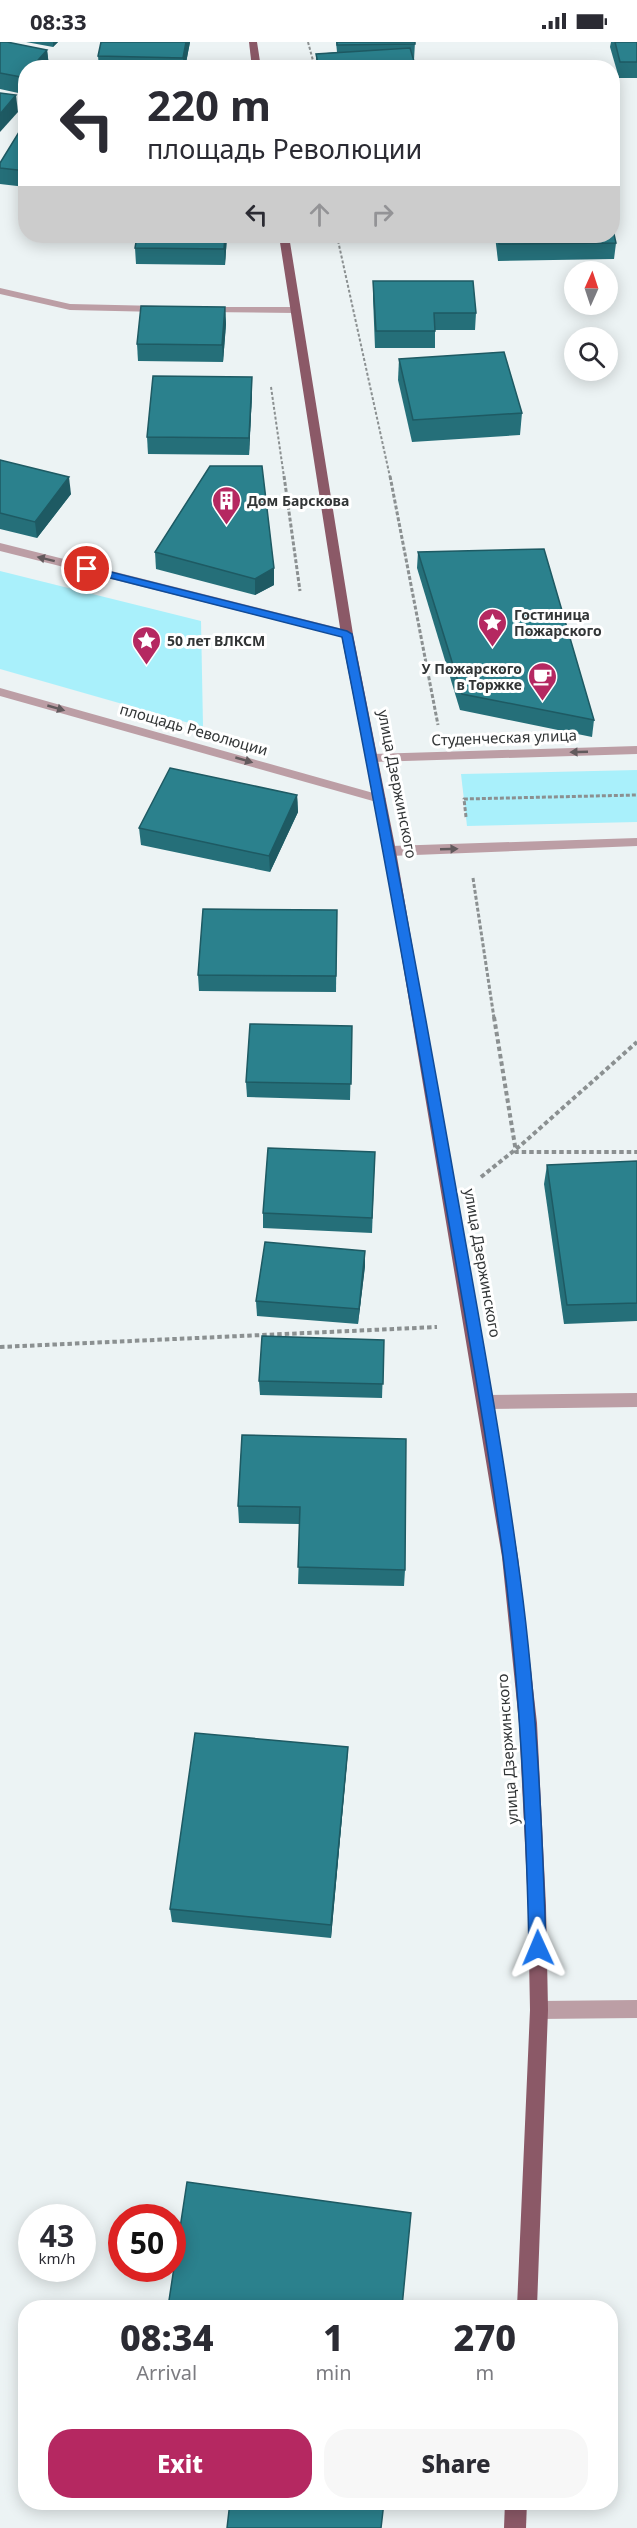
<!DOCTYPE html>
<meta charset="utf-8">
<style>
:root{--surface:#fff;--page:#f7f7f7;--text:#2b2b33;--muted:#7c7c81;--accent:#b52861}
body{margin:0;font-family:"Noto Sans",sans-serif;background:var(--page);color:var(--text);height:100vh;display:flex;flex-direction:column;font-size:22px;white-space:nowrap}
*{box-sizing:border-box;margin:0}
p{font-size:20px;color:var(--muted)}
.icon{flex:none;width:33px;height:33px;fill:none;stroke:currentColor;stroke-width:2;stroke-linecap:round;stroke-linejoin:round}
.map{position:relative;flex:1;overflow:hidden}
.panel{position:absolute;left:18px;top:2258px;width:600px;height:210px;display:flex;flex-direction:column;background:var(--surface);border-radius:24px;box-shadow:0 3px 15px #0003}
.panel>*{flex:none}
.banner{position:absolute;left:18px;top:18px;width:602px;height:183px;border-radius:24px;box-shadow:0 3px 15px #0003;background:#fff;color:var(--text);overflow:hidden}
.needle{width:39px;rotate:3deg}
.tools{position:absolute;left:564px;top:219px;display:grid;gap:12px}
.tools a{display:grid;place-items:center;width:54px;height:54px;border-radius:50%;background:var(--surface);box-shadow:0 3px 15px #0003;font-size:30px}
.speed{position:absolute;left:18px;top:2162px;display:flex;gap:12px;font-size:30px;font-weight:700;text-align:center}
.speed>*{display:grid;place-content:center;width:78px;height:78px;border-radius:50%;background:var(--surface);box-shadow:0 3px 15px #0003;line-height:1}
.speed small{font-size:15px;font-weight:400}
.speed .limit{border:9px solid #d22;background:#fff;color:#111}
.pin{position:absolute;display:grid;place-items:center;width:51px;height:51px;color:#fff;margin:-26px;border:3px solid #fff;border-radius:50%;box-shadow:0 2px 6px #0007}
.me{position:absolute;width:66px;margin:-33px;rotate:359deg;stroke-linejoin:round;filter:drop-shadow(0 0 4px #0008)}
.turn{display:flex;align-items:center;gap:21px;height:126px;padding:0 30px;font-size:27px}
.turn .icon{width:78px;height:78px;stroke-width:2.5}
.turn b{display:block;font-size:42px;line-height:51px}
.lanes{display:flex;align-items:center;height:57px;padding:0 30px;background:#0003;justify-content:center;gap:30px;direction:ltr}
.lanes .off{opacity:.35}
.eta{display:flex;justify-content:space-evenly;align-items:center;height:102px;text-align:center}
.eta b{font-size:36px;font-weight:800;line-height:42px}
.cta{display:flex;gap:12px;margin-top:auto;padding:12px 30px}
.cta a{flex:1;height:69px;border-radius:24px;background:var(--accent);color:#fff;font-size:24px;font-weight:800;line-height:69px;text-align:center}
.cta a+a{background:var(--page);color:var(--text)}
.status{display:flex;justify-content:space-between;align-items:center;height:42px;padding:0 30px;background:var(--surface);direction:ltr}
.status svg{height:16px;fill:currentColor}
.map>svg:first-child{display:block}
</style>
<div class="status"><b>08:33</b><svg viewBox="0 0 49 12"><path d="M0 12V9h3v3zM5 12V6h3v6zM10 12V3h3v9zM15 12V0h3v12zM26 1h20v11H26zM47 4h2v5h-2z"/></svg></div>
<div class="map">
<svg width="637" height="2486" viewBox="0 0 637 2486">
<rect width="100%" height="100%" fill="#ecf3f4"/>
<g fill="#a9f0fb">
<polygon points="0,529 201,579 203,685 0,627"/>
<polygon points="637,728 637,780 467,784 461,732"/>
</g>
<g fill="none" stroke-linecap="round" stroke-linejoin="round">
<g stroke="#8b9091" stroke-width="2" stroke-dasharray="3 2" stroke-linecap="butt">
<polyline points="308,0 315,26"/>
<polyline points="337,194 390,435"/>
<polyline points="271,345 284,435"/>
</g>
<g stroke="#8b9091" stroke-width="3" stroke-dasharray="4 2" stroke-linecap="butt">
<polyline points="284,434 300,549"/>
<polyline points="390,434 438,683"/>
<polyline points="466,775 464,757 637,753"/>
<polyline points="473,836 494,976"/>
</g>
<g stroke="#8b9091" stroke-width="4" stroke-dasharray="4.5 3" stroke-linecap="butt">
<polyline points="494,975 516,1110 637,1110"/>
<polyline points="481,1135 521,1103 637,1000"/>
<polyline points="0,1305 437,1285"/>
</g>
<g fill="#bc9ea5" fill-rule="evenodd">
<polygon points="0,246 70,262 160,264 165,267 160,270 70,268 0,252"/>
<polygon points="201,265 295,265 300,268 295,271 205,270 201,269"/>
<polygon points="0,501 347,588 353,592 347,596 0,509"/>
<polygon points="0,646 384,754 386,757 380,761 0,654"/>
<polygon points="637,704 637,712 372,720 366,716 372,712"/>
<polygon points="637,796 637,804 390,814 384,809 390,804"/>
<polygon points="637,1351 637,1365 486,1367 480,1365 478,1360 480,1355 486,1353"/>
<polygon points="637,1958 637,1976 539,1977 532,1975 530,1968 532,1961 539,1959"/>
</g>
<g fill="#8b5967" fill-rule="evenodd">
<polygon points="249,0 257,0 261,26 252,26"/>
<polygon points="279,194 289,194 353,592 396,809 518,1515 537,1681 546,1864 548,1968 537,2265 517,2265 530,1968 528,1864 519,1681 502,1515 384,809 341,592"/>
<polygon points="505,2460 527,2460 526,2486 504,2486"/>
</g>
</g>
<g fill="#256f79">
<polygon points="0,0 47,8 49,24 47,26 26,26 26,49 23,52 0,47"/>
<polygon points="26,0 58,0 53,5"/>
<polygon points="190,0 185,26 99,26 98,14"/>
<polygon points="336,0 415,0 414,18 416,26 316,26 316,12 337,10"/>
<polygon points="611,0 637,0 637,36 619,36 610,5"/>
<polygon points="26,91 26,145 0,142 0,121"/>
<polygon points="227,194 225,223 136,222 135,206"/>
<polygon points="357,194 452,194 357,196"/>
<polygon points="495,194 612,194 616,201 614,217 498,219"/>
<polygon points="373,239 476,271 475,288 435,288 435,306 375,306 373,256"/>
<polygon points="225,265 226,282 223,320 138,319 137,302"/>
<polygon points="399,317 522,371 520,393 412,400 398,338"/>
<polygon points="252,335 252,352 249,413 148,412 147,395"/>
<polygon points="0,418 71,452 37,496 0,487"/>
<polygon points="210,424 274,543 255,553 156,527 155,510"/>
<polygon points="418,510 594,678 592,695 460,668 417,526"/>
<polygon points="297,753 298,770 270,830 141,803 139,786"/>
<polygon points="337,868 336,950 199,949 198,933"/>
<polygon points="352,984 350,1058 247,1055 246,1040"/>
<polygon points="375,1110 372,1191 263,1186 263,1171"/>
<polygon points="637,1119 637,1279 564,1282 544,1142 547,1123"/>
<polygon points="365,1209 365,1224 358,1282 257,1274 256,1259"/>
<polygon points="384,1298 382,1356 260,1353 259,1339"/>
<polygon points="242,1393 405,1528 404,1544 298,1542 300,1482 239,1481 238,1464"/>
<polygon points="348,1705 347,1720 331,1896 172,1880 170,1867"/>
</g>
<g fill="#1e5a63">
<polygon points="53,0 58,0 53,5"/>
<polygon points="186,0 190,0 185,26 184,26 183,16"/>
<polygon points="47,8 49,24 47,26 31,26"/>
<polygon points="26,31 26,49 23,52 21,35"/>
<polygon points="16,53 18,70 0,90 0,72"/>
<polygon points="225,194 227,194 225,223 224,207"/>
<polygon points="225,265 226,282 223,320 222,303"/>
<polygon points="252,335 252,352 249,413 249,396"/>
<polygon points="69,435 71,452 37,496 35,480"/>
<polygon points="274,526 274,543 255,553 255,537"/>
<polygon points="297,753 298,770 270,830 269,814"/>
<polygon points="365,1209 365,1224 358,1282 359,1267"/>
<polygon points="348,1705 347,1720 331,1896 331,1883"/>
</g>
<g fill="#2b818d" stroke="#1e5a63" stroke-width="1.5">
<polygon points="0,0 7,0 47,8 31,26 26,26 26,31 21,35 0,31"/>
<polygon points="101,0 186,0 183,16 98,14"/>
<polygon points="337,0 415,0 415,2 337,3"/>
<polygon points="615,0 637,0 637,20 620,20"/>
<polygon points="410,6 416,26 319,26 316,12"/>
<polygon points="0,51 16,53 0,72"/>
<polygon points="19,90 26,91 26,129 0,126 0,121"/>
<polygon points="612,183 616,201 499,202 498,194 612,194"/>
<polygon points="137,194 225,194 224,207 135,206"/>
<polygon points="373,239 473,239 476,271 434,271 435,289 376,289"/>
<polygon points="141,264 225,265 222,303 137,302"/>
<polygon points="504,310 522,371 413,378 399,317"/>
<polygon points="153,334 252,335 249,396 147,395"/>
<polygon points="0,418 69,435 35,480 0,471"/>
<polygon points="210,424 262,424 274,526 255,537 155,510"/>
<polygon points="544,507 594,678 462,652 418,510"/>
<polygon points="170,726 297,753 269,814 139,786"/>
<polygon points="203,867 337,868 336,934 198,933"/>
<polygon points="250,982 352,984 351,1042 246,1040"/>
<polygon points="268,1106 375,1110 372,1176 263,1171"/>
<polygon points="637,1119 637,1261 567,1263 547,1123"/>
<polygon points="265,1200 365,1209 359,1267 256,1259"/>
<polygon points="262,1294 384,1298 383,1342 259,1339"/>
<polygon points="242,1393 406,1397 405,1528 298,1525 300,1465 238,1464"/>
<polygon points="195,1691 348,1705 331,1883 170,1867"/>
<polygon points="187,2140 411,2171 402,2265 168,2265"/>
<polygon points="230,2460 384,2460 381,2486 227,2486"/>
</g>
<defs><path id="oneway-solid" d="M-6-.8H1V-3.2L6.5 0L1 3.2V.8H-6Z" transform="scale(1.5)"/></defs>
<g fill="#625a5d">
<use href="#oneway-solid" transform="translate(46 517) rotate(-166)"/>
<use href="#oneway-solid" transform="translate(56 666) rotate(16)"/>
<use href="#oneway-solid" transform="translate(579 710) rotate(178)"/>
<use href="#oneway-solid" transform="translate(244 718) rotate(16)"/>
<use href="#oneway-solid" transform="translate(449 807) rotate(-2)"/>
</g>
<path fill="#1a73e8" stroke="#114b97" stroke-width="1.5" d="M87,524l260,65 5,3c35,175 68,350 99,526 23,131 48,263 66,395 19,130 25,262 29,393l-3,6 -5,2 -6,-2 -3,-6c-3,-131 -9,-262 -26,-392 -18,-134 -43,-268 -66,-401 -30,-173 -61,-346 -95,-518l-259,-66 -1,-2z"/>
<defs>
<symbol id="building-pin" viewBox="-11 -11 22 30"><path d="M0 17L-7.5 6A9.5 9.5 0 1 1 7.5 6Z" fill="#b52861" stroke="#fff"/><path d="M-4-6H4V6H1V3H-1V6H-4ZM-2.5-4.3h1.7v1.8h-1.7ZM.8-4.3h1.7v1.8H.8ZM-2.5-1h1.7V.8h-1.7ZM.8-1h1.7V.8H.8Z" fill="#fff"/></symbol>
<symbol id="sight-pin" viewBox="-11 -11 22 30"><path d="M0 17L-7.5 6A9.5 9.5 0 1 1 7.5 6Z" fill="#b52861" stroke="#fff"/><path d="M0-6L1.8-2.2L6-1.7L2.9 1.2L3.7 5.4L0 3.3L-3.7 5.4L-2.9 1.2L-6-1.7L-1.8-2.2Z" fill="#fff"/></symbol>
<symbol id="cafe-pin" viewBox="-11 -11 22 30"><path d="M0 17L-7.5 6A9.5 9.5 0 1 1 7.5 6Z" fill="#b52861" stroke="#fff"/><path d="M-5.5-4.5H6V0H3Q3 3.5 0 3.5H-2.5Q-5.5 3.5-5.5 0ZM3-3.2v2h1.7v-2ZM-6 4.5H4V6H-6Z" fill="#fff"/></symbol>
</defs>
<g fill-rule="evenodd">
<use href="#building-pin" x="210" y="442" width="33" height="45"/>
<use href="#sight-pin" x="476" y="564" width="33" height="45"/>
<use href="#sight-pin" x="130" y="582" width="33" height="45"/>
<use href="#cafe-pin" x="526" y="618" width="33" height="45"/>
</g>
<g text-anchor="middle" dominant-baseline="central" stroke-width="6" stroke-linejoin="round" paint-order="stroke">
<g font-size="14" font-weight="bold" fill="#323536" stroke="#fff" text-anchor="start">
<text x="247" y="458">Дом Барскова</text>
<text x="514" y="572">Гостиница<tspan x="514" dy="16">Пожарского</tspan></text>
<text x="167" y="598">50 лет ВЛКСМ</text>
<text x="522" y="626" text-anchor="end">У Пожарского<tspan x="522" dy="16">в Торжке</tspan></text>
</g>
<g font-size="15" fill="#323536" stroke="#fff">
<text transform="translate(194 687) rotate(16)">площадь Революции</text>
<text transform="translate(504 695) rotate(-2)">Студенческая улица</text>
<text transform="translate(398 742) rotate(79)">улица Дзержинского</text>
<text transform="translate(483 1221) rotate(80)">улица Дзержинского</text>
<text transform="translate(507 1707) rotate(-94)">улица Дзержинского</text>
</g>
</g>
</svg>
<div class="tools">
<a><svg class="needle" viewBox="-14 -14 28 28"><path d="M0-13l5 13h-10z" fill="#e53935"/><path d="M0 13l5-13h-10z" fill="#7c7c81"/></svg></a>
<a><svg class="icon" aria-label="search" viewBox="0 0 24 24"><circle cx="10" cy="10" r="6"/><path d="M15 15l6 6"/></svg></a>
</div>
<div class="speed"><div>43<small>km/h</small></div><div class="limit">50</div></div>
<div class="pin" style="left:87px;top:527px;background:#d93025"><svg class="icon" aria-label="arrive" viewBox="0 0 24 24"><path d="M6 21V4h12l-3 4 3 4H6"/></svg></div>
<svg class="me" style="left:538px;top:1906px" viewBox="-20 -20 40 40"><path d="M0-17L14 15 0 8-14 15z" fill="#1a73e8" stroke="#fff" stroke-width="4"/></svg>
<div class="banner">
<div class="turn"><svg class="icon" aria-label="left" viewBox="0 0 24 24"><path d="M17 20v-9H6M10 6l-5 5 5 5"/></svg><div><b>220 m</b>площадь Революции</div></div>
<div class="lanes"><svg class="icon" aria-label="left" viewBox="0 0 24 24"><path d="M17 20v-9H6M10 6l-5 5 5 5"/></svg><svg class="icon off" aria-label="ahead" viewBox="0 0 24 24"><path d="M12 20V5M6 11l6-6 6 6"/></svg><svg class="icon off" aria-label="right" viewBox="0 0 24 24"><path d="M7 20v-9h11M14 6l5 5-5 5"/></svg></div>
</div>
<section class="panel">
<div class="eta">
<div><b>08:34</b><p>Arrival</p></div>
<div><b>1</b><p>min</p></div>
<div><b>270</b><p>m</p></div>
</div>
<div class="cta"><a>Exit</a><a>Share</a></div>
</section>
</div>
